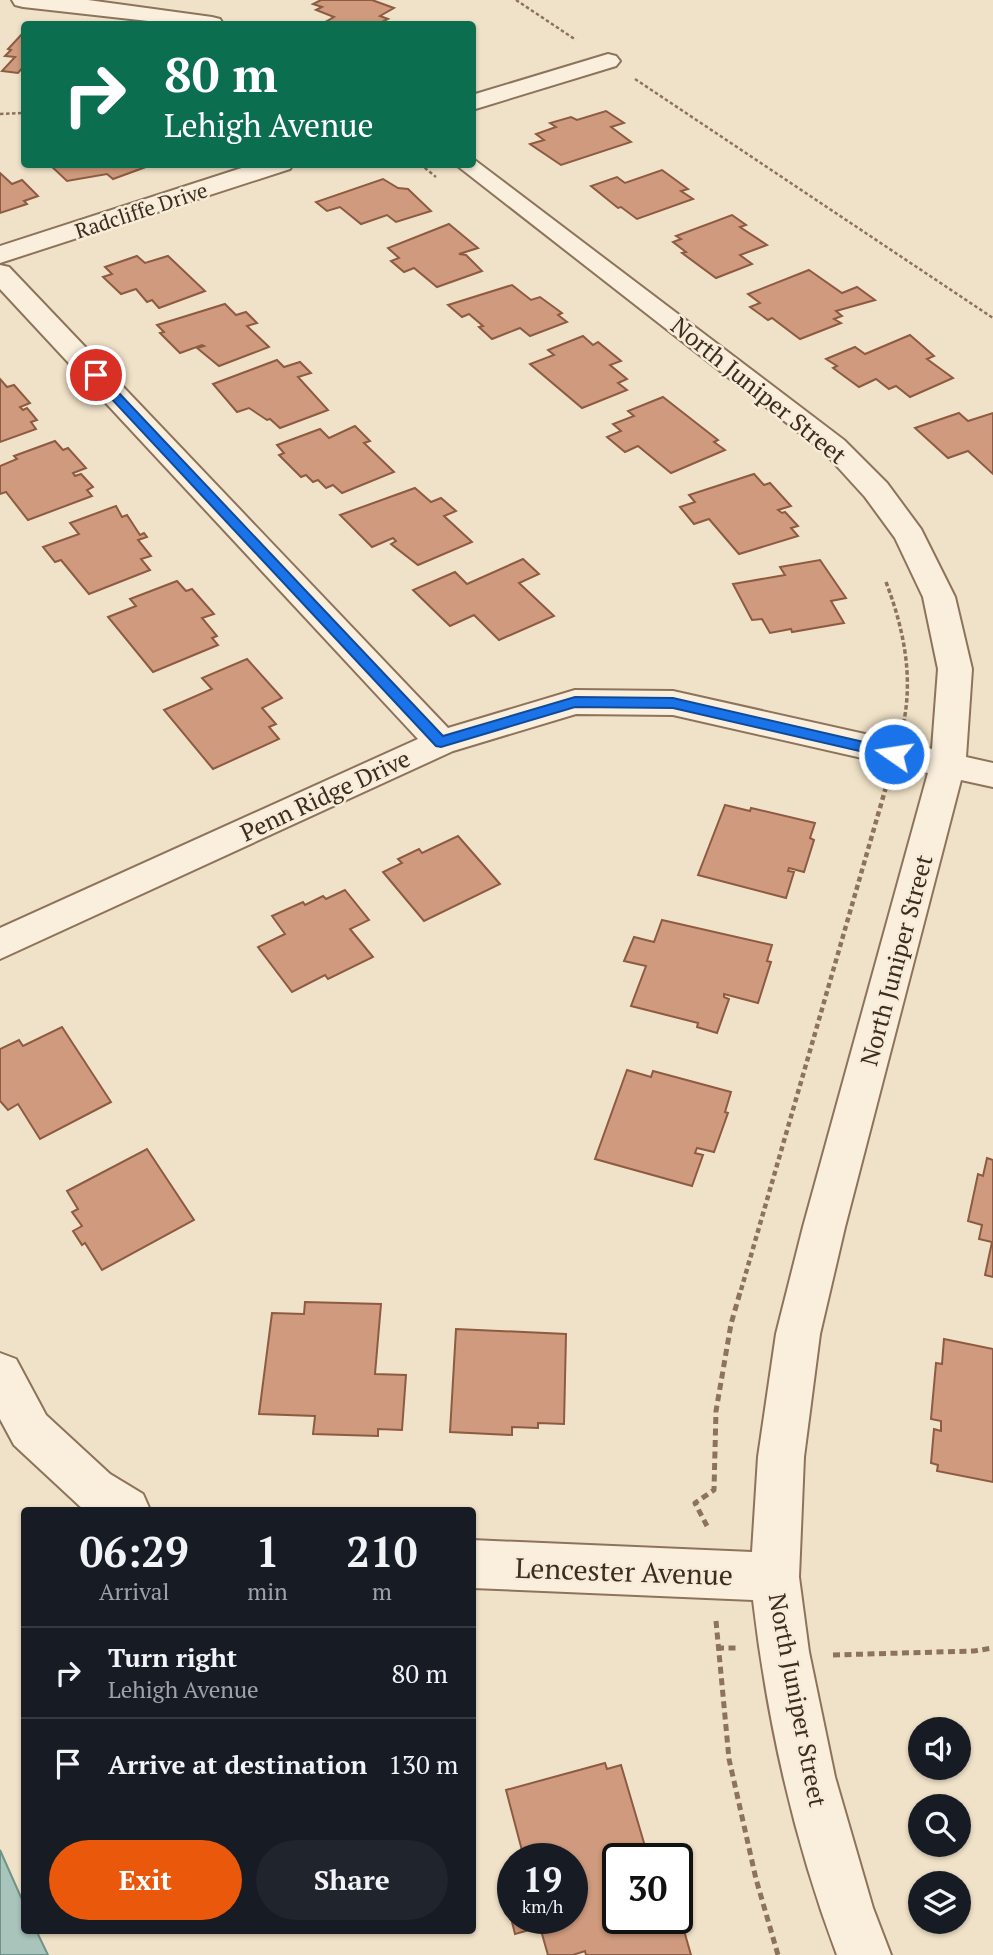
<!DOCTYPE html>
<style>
:root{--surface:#171b24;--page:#20242c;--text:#f1f3f6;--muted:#9ea1a6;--line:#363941;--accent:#ea580c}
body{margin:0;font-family:"PT Serif",serif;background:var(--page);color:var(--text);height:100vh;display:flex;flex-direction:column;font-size:26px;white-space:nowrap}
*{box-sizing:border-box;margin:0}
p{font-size:23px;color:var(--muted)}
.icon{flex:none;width:38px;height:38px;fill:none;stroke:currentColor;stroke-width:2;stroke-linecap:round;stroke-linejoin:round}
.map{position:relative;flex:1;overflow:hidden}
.panel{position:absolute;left:21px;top:1507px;width:455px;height:427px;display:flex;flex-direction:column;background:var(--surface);border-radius:7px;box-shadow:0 2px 5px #0004}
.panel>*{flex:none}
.top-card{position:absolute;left:21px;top:21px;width:455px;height:147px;border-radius:7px;box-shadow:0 2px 5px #0004;background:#0b6e4f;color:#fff;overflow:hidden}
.buttons{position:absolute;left:908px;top:1717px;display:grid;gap:14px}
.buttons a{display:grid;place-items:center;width:63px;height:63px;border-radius:50%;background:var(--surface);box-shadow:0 2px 5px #0004;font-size:35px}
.speed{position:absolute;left:497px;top:1843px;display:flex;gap:14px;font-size:35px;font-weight:700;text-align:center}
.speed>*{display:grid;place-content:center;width:91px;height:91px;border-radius:50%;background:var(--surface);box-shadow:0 2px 5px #0004;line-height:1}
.speed small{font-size:18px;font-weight:400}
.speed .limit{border:4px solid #111;border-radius:10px;background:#fff;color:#111}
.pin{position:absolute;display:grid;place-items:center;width:60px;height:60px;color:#fff;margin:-30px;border:4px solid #fff;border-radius:50%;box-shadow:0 2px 7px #0007}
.me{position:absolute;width:77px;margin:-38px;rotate:283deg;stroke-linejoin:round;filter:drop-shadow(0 0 5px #0008)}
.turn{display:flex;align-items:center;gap:24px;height:147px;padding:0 28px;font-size:32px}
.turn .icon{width:91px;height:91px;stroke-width:2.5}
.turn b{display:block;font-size:49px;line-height:60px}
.eta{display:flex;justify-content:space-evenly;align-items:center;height:119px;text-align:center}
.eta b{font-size:42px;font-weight:700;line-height:49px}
.primary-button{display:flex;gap:14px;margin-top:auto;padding:14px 28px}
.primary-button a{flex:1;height:80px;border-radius:42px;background:var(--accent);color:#fff;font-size:28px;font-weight:700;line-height:80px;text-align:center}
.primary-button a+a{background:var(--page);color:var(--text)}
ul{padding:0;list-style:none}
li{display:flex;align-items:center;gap:21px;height:91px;padding:0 28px;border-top:2px solid var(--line)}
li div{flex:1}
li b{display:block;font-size:26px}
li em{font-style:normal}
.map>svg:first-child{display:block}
</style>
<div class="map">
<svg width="993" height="1955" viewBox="0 0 993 1955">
<rect width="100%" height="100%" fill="#f0e2c8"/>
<polygon fill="#a9c4ba" stroke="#6f9388" stroke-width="2" points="0,1850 24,1904 24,1930 36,1930 48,1955 0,1955"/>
<g fill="#cf9a7d" stroke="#8d5b41" stroke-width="2">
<polygon points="321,0 372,0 394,8 380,16 388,19 378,24 337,24 327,21 334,17 316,10 322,7 313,4"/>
<polygon points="22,34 24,35 24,66 18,73 2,71 15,57 5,56 11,50 8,49"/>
<polygon points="606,111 624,123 611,127 631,142 561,165 530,144 544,140 536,134 556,127 550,123 571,117 577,120"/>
<polygon points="49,164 154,164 113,179 107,174 67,181"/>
<polygon points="662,170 688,189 681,191 693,199 637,219 621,207 618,208 591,186 617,177 625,183"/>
<polygon points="0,173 12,184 22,180 38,196 24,201 27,204 0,213"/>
<polygon points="383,179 398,188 408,189 431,211 396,222 387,215 361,224 340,207 327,211 316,202"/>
<polygon points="732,215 746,225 740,227 767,245 740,255 752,264 716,278 682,253 686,252 673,242 681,239 676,236"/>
<polygon points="449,224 478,248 459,254 466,255 482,271 437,287 414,268 404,272 391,261 399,258 388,248"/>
<polygon points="137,256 145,263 168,256 205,291 159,308 152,300 147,302 136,289 121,294 103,277 112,274 105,267"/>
<polygon points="809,270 842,293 857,287 875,300 836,311 842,316 834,319 841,323 800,339 772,318 768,320 750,307 760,303 748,294"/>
<polygon points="512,285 531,300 540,297 562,313 558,315 567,322 530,336 520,328 492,339 479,327 483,326 469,314 462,317 448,305"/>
<polygon points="225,304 236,315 246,312 257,323 247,326 269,347 219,366 197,348 204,346 202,345 180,353 160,333 164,332 157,325"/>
<polygon points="910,335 934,356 927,359 953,378 910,397 896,386 889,389 876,379 859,387 833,368 837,366 826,359 855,347 865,354"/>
<polygon points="583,336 593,345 598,342 621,361 610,365 627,379 618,383 627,390 582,408 530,364 554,355 548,350"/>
<polygon points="277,360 284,367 300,362 311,373 298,377 328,410 280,428 270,419 267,420 249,408 237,412 213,384"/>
<polygon points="0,379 7,387 14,385 30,403 20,407 23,410 27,408 37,420 31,422 36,429 0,442"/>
<polygon points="663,397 718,440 714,442 725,450 671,473 638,446 625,452 607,437 621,431 613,424 634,416 628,411"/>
<polygon points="959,413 968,421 993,413 993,474 968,451 948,458 915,428"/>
<polygon points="355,426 370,441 364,443 394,472 342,493 333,485 326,488 318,480 313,482 306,475 301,477 279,455 284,453 277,445 320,429 329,438"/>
<polygon points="55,441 63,450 68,448 86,468 73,473 75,476 81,474 93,487 87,490 92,496 28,520 6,492 0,494 0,466 17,459 14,456"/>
<polygon points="754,474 764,485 770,483 791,506 778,510 782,513 785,512 798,526 791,528 798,536 739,554 709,519 694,524 680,507 695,502 689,495"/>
<polygon points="415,488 431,502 441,498 456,511 444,516 472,542 418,565 391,544 396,541 393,538 372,547 340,515"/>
<polygon points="116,506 122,517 127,515 140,535 144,533 147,537 138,540 151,556 141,559 150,570 89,594 61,560 55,562 43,547 79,534 70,523"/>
<polygon points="523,559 539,574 519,583 554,616 499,640 474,615 450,626 413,590 455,572 467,584"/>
<polygon points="820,560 846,598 831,601 844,623 792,632 791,629 770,633 762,619 752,620 733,584 785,575 780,567"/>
<polygon points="177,581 186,591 192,589 214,614 202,618 217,636 212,638 218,645 153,672 108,617 136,606 130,599"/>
<polygon points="247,659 282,698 262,708 276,724 269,727 279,739 213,769 164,710 212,689 202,678"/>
<polygon points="725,805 750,811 751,808 815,823 810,838 814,840 804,872 789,868 788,871 794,872 786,898 698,875"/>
<polygon points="458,836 500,884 424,921 383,872 402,863 398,859 419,849 422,853"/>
<polygon points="345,890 369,920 350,929 373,957 328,979 325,975 292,992 258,947 285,934 272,916 303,902 305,905 323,896 326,899"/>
<polygon points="662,920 772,945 767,961 771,962 758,1003 724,994 724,997 729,999 717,1033 697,1027 698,1023 631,1006 646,966 624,961 634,937 654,942"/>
<polygon points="62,1027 111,1102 40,1139 18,1104 8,1110 0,1101 0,1049 19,1040 23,1046"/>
<polygon points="627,1070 651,1077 653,1071 731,1092 725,1112 728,1113 714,1152 697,1148 695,1153 703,1155 692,1186 595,1159"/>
<polygon points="147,1149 194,1220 102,1270 85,1243 82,1245 73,1231 82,1226 72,1212 78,1209 67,1191"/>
<polygon points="987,1158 993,1160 993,1277 985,1275 992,1242 979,1239 982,1225 968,1221 978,1174 983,1176"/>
<polygon points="305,1302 381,1304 375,1374 406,1375 402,1430 378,1429 378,1436 313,1434 315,1416 259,1414 272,1313 304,1314"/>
<polygon points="456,1329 566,1334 564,1424 538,1423 538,1428 512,1427 512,1435 450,1432"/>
<polygon points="944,1339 993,1349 993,1482 937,1471 938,1465 931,1463 934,1429 941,1431 941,1421 931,1419 936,1363 942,1364"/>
<polygon points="605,1763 607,1769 621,1765 647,1853 665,1847 668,1858 618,1858 618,1918 677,1918 677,1903 679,1910 684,1911 689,1925 683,1927 691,1955 586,1955 585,1951 573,1955 548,1955 540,1927 515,1934 501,1877 513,1874 513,1918 572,1918 572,1858 524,1858 506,1790"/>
</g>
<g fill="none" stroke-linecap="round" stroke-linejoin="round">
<defs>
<g id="minor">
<polygon points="12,0 88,0 212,17 220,19 223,24 175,24 23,7 15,5"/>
<polygon points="608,54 616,56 620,61 616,66 472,110 472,95"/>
<path d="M472,158l372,282 43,43 34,46 34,68 17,72 -6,88 27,6v24l-32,-7 -116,447 -25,107 -16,123 -5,120 10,75 26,125 38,131 18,47h-54c-43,-114 -70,-235 -84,-355l-281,-12v-48l280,12 6,-95 18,-123 27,-107 125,-454 -255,-58 -97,-1 -123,37 -453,208v-31l418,-189 -418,-450v-24l9,2 439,461 127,-38 98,1 259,58 6,-80 -15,-72 -28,-59 -30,-41 -41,-45 -369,-288h17z"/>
<polygon points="254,164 293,164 290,169 0,263 0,246"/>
<polygon points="0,1353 16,1359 46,1415 110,1474 143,1494 150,1510 84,1510 14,1445 0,1419"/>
</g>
</defs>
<use href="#minor" stroke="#8d735c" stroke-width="4"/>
<g stroke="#8d735c" stroke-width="2.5" stroke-dasharray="3.5 2.5" stroke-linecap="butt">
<polyline points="516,0 576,40"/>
<polyline points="635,79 993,318"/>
<polyline points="0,114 24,113"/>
<polyline points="420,164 436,177"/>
</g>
<path stroke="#8d735c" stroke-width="3.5" stroke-dasharray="4.5 2.5" stroke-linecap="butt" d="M886,582c17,45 27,91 18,139"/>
<polyline stroke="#8d735c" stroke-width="4.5" stroke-dasharray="5 3.5" stroke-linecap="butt" points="741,1290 886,787"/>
<g stroke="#8d735c" stroke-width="5" stroke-dasharray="7 4.5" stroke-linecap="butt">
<polyline points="707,1526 695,1503 714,1490 716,1411 731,1324 741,1289"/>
<polyline points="716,1621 729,1759 756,1879 778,1955"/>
<polyline points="717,1648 737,1648"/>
<polyline points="833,1655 974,1651 993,1648"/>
</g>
<use href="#minor" fill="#faefdc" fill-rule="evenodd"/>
</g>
<polygon fill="#1a73e8" stroke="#114b97" stroke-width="2" points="96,372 100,373 443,736 575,697 673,698 894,749 902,754 894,759 673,708 575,707 441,747 436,746 92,378 90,375"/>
<g text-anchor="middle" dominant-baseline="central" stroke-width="5" stroke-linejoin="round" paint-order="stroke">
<g font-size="21" fill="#3d2c20" stroke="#f7ecd8">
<text transform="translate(141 210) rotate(-18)">Radcliffe Drive</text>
</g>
<g font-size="24" fill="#3d2c20" stroke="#f7ecd8">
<text transform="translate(759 390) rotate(39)">North Juniper Street</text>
<text transform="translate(325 795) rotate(-25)">Penn Ridge Drive</text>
<text transform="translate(896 960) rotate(-75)">North Juniper Street</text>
<text transform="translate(798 1700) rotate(79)">North Juniper Street</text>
</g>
<g font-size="28" fill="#3d2c20" stroke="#f7ecd8">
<text transform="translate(624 1571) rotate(2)">Lencester Avenue</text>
</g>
</g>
</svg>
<div class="buttons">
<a><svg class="icon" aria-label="sound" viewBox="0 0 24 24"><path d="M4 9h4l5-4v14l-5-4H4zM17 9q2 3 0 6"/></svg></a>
<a><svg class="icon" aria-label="search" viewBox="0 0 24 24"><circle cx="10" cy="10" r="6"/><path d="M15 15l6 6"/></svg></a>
<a><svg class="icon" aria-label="layers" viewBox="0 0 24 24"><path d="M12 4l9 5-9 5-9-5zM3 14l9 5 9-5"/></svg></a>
</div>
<div class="speed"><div>19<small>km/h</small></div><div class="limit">30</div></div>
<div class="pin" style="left:96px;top:375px;background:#d93025"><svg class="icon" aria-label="arrive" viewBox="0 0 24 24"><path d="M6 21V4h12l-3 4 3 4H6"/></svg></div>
<svg class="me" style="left:894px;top:754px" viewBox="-20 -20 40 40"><circle r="17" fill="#1a73e8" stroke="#fff" stroke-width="3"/><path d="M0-11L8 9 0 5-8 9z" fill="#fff"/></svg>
<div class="top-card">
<div class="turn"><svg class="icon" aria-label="right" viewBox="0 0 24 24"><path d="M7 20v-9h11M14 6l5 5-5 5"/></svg><div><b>80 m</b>Lehigh Avenue</div></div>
</div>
<section class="panel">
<div class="eta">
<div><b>06:29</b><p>Arrival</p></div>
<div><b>1</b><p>min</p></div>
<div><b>210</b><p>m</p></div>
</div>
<ul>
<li><svg class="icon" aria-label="right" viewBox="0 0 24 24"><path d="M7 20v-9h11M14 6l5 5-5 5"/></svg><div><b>Turn right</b><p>Lehigh Avenue</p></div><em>80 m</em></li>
<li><svg class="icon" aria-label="arrive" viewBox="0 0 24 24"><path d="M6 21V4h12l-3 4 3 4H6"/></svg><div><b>Arrive at destination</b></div><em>130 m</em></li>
</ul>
<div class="primary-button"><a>Exit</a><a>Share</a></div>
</section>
</div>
